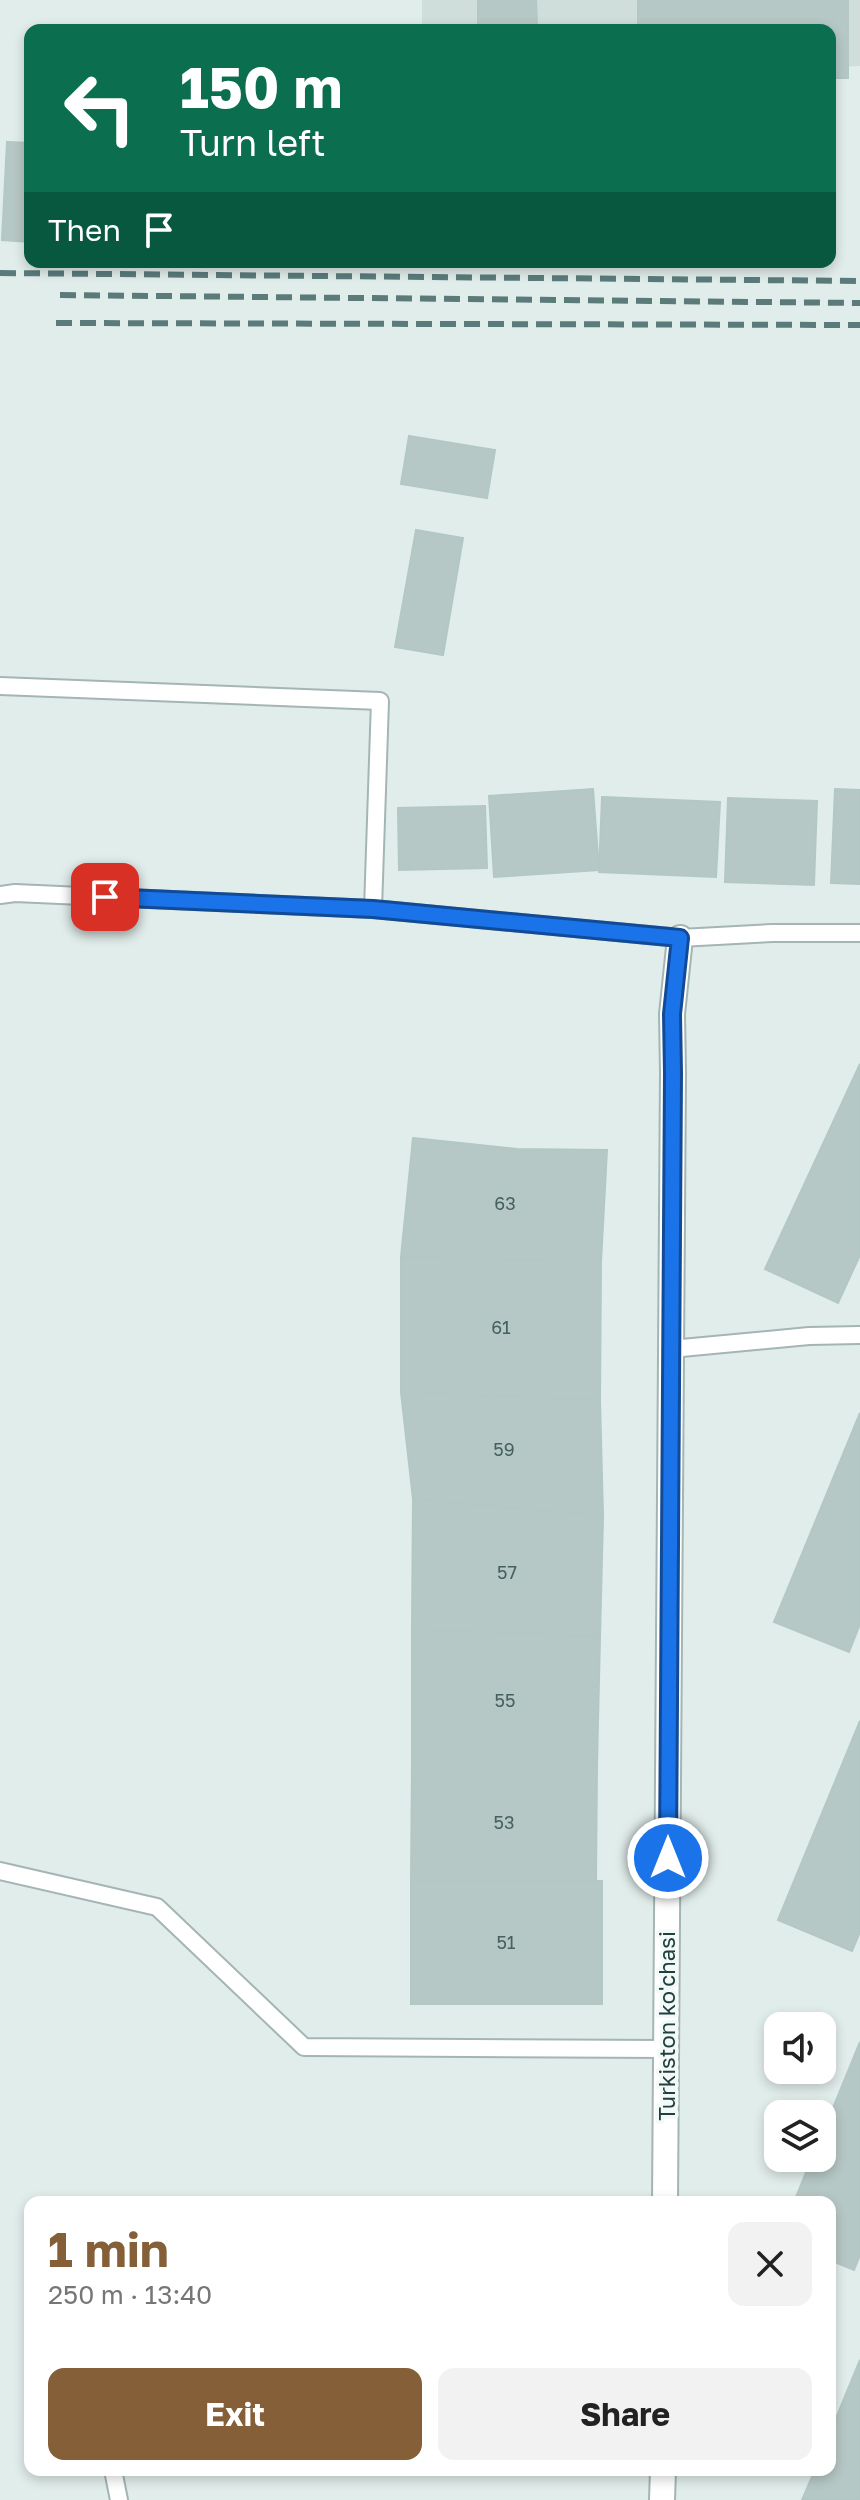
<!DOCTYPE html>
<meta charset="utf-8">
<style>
:root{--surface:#fff;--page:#f2f2f2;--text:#222;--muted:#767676;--accent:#845f37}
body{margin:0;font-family:"Golos Text",sans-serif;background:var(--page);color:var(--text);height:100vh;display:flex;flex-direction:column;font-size:30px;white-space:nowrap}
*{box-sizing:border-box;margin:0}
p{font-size:26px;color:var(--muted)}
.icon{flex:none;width:44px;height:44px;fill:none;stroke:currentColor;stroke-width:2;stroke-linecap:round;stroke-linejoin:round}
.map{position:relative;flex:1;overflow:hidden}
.side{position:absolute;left:24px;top:2196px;width:812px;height:280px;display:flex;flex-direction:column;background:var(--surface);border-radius:16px;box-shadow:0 4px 12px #0003}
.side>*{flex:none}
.hud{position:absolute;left:24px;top:24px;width:812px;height:244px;border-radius:16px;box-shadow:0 4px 12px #0003;background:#0b6e4f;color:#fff;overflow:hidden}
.buttons{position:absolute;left:764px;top:2012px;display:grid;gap:16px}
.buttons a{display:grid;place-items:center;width:72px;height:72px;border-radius:16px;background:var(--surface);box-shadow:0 4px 12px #0003;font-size:40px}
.pin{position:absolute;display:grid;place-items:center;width:68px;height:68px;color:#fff;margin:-34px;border-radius:16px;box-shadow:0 4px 12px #0006}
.me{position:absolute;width:88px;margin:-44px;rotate:0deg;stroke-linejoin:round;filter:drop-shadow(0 0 6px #0008)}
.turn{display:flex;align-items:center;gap:28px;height:168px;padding:0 24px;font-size:36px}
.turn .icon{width:104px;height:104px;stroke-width:2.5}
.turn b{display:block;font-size:56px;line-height:68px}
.then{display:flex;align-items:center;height:76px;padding:0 24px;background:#0003;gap:16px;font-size:30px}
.round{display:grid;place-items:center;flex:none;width:84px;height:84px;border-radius:16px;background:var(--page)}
.head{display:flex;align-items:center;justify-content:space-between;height:136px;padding:0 24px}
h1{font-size:48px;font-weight:700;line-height:60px;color:var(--accent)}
.primary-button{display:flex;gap:16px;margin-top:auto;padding:16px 24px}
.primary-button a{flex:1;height:92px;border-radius:16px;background:var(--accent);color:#fff;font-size:32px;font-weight:700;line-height:92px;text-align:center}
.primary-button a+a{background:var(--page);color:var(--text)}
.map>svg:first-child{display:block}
</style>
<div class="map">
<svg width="860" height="2500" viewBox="0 0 860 2500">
<rect width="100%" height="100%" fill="#e1edeb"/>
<polygon fill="#cfdddb" points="422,0 860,0 860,66 830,67 830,30 422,30"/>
<g fill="#b6c8c5" stroke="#b3c7c4" stroke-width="2">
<polygon points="478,0 536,0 537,26 478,26"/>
<polygon points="638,0 848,0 848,78 830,78 830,30 638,30"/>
<polygon points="7,142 30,143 30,242 2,240"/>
<polygon points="409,436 495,450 487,498 401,484"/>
<polygon points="416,530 463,538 443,655 395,647"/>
<polygon points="593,789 599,870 494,877 489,796"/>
<polygon points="835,789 860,790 860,884 831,883"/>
<polygon points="602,797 720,802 716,877 599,872"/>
<polygon points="728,798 817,801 814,885 725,882"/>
<polygon points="485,806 487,868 399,870 398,808"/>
<polygon points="860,1064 860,1255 838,1303 765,1269"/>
<polygon points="413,1138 517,1149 607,1150 601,1262 401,1257"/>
<polygon points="401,1257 601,1262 600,1400 401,1392"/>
<polygon points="401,1392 600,1400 603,1516 413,1499"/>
<polygon points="860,1413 860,1624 849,1652 774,1622"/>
<polygon points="413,1499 603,1516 600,1637 412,1629"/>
<polygon points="412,1629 600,1637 597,1764 412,1764"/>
<polygon points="860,1721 860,1932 852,1951 778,1920"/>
<polygon points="412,1764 597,1764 596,1881 411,1881"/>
<rect x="411" y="1881" width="191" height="123"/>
<polygon points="860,2042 860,2255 854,2270 830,2260 830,2202 794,2202 812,2158 822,2158 822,2135"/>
<polygon points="860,2360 860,2500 802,2500 815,2470 830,2470 830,2433"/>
</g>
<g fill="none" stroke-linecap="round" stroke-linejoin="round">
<defs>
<g id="lane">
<polyline points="0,686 380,701 373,909"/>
<polyline points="0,895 15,893 373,909 680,938 772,933 860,933"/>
<polyline points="671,1349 809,1336 860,1335"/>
<polyline points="0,1871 157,1907 304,2047 666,2049"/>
<polyline points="113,2470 119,2500"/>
</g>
<g id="street">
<polyline points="665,2202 673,1073 672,1014 680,938"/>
<polyline points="662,2500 663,2470"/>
</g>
</defs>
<use href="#lane" stroke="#a3b5b4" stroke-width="20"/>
<use href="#street" stroke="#a3b5b4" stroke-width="28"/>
<use href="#lane" stroke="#fff" stroke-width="16"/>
<use href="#street" stroke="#fff" stroke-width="24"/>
<g stroke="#5b7b7b" stroke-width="6" stroke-dasharray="16 8" stroke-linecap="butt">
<polyline points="0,273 860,281"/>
<polyline points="60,295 860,303"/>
<polyline points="56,323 860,325"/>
</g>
</g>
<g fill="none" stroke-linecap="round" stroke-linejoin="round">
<defs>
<polyline id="route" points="105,897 373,909 680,938 672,1014 673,1073 668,1858"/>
</defs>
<use href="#route" stroke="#114b97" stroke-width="20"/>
<use href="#route" stroke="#1a73e8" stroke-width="14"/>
</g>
<g text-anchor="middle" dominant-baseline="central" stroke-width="7" stroke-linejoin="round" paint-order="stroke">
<g font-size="18" fill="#466160">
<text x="505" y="1203">63</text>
<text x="501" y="1327">61</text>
<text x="504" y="1449">59</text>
<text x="507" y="1572">57</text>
<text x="505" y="1700">55</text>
<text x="504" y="1822">53</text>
<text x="506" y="1942">51</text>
</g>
<g font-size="22" fill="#203f3f" stroke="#f2f9f7">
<text transform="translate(666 2026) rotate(-90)">Turkiston ko'chasi</text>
</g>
</g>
</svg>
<div class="buttons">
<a><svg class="icon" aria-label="sound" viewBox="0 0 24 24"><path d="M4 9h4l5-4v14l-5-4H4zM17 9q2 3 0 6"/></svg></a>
<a><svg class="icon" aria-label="layers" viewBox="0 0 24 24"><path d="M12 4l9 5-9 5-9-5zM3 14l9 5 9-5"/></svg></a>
</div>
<div class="pin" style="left:105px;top:897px;background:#d93025"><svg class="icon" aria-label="arrive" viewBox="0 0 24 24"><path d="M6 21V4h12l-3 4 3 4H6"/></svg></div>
<svg class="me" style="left:668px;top:1858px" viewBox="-20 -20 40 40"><circle r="17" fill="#1a73e8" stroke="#fff" stroke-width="3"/><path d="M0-11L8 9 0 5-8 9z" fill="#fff"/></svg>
<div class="hud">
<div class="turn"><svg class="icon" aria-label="left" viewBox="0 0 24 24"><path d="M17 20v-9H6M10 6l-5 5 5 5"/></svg><div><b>150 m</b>Turn left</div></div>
<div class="then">Then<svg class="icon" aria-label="arrive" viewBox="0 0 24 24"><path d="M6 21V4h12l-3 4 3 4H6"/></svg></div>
</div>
<section class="side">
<div class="head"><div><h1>1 min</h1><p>250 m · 13:40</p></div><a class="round"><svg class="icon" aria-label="close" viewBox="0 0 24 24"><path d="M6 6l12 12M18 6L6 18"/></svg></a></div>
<div class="primary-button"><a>Exit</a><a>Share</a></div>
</section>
</div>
